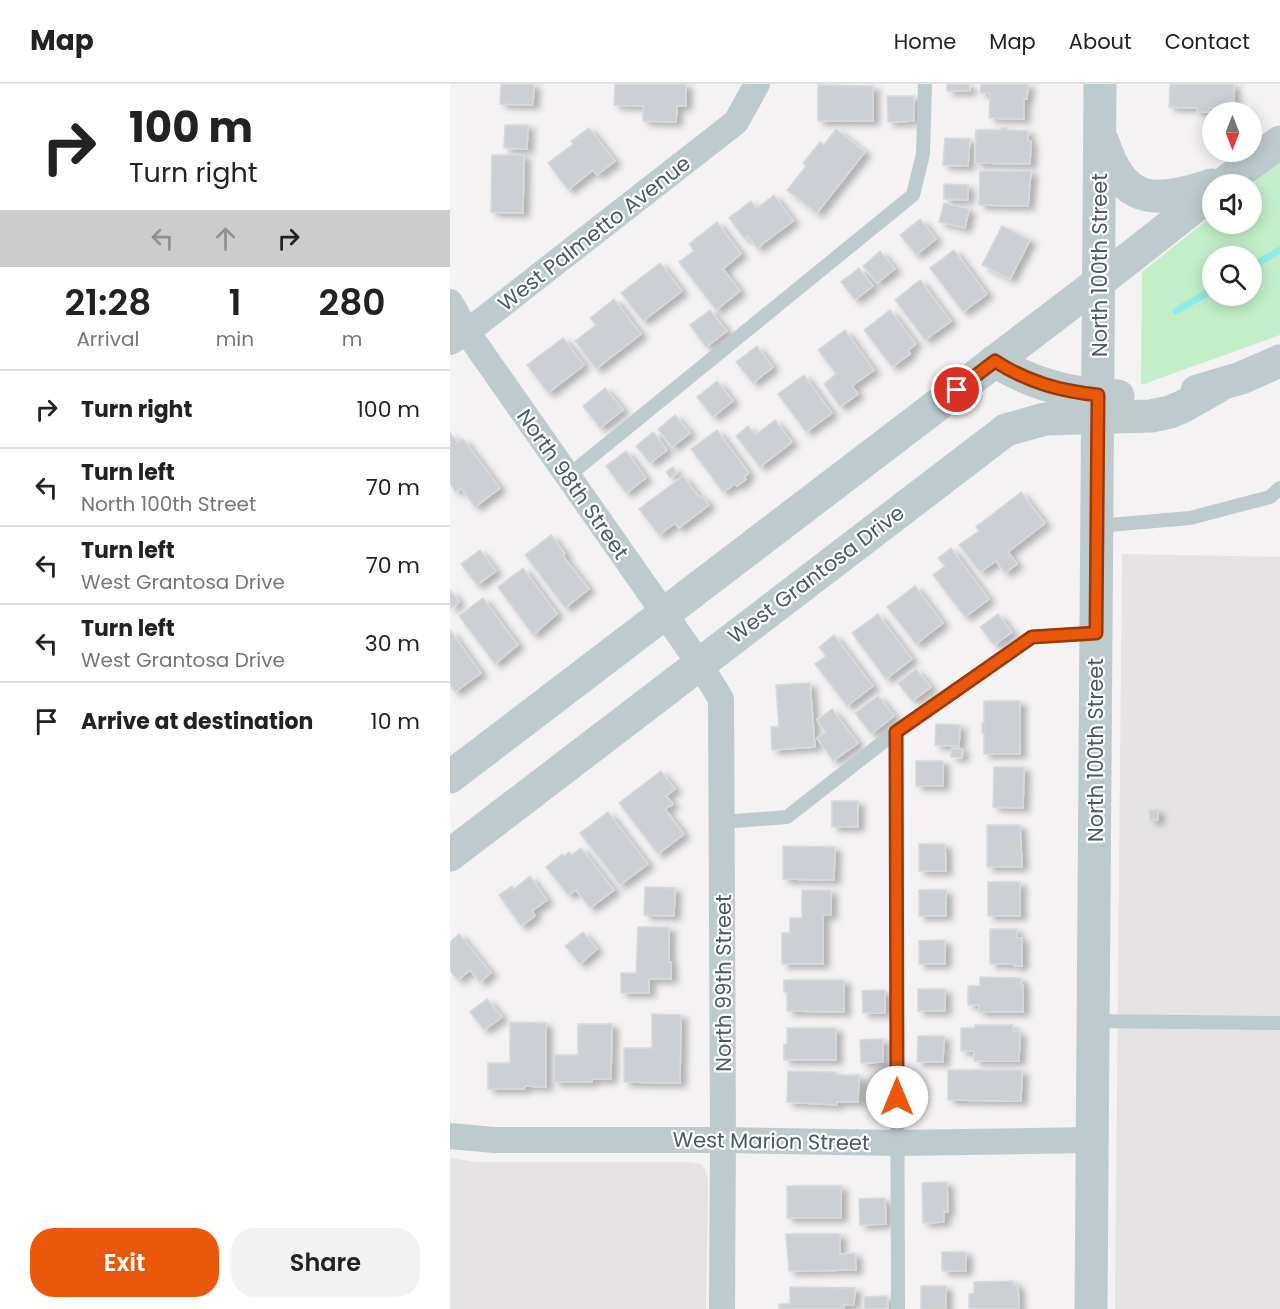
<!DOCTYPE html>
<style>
:root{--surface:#fff;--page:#f2f2f2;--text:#222;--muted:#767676;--line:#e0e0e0;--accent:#ea580c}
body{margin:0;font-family:Poppins,sans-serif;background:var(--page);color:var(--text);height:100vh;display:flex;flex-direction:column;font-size:22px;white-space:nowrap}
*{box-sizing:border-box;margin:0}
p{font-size:20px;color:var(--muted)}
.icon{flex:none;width:33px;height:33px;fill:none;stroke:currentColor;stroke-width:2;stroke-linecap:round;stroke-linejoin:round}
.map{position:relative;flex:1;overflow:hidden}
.drawer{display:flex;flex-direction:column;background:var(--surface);width:450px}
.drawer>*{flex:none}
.top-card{background:#fff;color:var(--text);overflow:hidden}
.needle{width:39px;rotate:180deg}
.fabs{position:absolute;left:752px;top:18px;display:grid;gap:12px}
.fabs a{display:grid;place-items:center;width:60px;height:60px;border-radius:50%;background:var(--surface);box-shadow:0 3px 15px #0003;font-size:30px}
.pin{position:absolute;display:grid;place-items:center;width:51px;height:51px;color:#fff;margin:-26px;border:3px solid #fff;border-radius:50%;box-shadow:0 2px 6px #0007}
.me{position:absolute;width:66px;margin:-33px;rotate:0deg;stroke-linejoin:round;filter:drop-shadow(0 0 4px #0008)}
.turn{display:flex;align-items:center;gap:21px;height:126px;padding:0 30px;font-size:27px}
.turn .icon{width:78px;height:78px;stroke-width:2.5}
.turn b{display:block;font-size:42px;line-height:51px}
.lanes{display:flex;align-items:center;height:57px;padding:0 30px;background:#0003;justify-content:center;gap:30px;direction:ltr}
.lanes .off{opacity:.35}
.eta{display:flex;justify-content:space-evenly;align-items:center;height:102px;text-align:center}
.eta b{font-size:36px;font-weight:600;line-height:42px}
.cta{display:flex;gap:12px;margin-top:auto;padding:12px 30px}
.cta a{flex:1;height:69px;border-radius:24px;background:var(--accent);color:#fff;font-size:24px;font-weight:600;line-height:69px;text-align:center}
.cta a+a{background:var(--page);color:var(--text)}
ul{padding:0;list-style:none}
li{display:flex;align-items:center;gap:18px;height:78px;padding:0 30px;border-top:2px solid var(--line)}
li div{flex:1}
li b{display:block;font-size:22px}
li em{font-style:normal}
header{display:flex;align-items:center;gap:36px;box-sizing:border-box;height:84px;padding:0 30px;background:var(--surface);border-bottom:2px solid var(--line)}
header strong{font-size:28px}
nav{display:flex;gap:33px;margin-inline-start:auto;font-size:21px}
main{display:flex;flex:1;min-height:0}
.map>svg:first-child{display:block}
</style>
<header>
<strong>Map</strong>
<nav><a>Home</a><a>Map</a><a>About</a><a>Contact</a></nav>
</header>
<main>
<section class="drawer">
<div class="top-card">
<div class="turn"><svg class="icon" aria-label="right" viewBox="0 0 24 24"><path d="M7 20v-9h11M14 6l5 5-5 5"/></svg><div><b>100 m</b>Turn right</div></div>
<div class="lanes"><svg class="icon off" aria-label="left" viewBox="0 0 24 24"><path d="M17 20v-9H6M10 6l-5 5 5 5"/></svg><svg class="icon off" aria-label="ahead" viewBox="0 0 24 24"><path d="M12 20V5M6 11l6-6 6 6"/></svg><svg class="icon" aria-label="right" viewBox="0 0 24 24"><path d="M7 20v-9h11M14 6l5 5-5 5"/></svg></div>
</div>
<div class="eta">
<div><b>21:28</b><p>Arrival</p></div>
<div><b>1</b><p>min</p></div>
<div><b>280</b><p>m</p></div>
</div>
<ul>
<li><svg class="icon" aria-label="right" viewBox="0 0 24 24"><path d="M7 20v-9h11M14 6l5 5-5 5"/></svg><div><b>Turn right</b></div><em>100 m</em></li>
<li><svg class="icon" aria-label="left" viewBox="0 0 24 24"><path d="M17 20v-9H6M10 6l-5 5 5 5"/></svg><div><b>Turn left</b><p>North 100th Street</p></div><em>70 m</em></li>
<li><svg class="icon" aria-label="left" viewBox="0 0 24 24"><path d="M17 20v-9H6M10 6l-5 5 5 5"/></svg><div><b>Turn left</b><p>West Grantosa Drive</p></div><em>70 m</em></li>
<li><svg class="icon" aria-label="left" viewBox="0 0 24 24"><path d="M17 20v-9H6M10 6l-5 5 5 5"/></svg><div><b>Turn left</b><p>West Grantosa Drive</p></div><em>30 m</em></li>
<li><svg class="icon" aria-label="arrive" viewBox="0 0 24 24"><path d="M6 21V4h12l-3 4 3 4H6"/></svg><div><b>Arrive at destination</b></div><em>10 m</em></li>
</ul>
<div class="cta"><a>Exit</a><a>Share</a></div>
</section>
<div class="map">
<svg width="830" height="1225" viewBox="0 0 830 1225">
<defs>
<filter id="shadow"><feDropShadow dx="6" dy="4" stdDeviation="3" flood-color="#0004"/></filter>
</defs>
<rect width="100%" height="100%" fill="#f4f2f3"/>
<g fill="#e5e3e4">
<polygon points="672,470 830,473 830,1225 665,1225"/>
<polygon points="0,1074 26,1078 240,1078 251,1080 255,1085 258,1094 256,1225 0,1225"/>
</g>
<path fill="#c3efc8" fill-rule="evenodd" d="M830,78v173l-139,50 1,-113 70,-56v8h39v-39zM762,172h39v40h-39z"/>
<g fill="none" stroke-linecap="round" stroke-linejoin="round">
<g stroke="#91ebe7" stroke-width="7">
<polyline points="801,183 830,166"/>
<polyline points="726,227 762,206"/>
</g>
</g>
<g fill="#ccd0d4" stroke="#d6dadd" stroke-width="1.5" filter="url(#shadow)">
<polygon points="51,0 84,0 83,21 50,20"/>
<polygon points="165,0 236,0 236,22 227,22 226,38 193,37 193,22 164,21"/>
<polygon points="497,0 519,0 520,7 497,7"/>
<polygon points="531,0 578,0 577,15 574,15 574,35 539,34 540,9 530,9"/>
<polygon points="720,0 784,0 784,25 759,24 759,28 747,28 747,24 719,23"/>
<polygon points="368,1 423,2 423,37 368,37"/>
<polygon points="437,12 464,12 464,37 438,38"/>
<polygon points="55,41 78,41 77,65 54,64"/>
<polygon points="139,44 165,77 147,91 143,86 118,106 98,79 123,60 121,57"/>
<polygon points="551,44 557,44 557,46 578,47 578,57 581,57 580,80 525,79 526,46 551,46"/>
<polygon points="386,45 415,68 367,129 337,106 356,82 353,79 370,58 374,61"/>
<polygon points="495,54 520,55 518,82 493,81"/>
<polygon points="42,71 74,71 73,129 41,128"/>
<polygon points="530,87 581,87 578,122 529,121"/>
<polygon points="494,100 518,101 518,116 494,115"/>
<polygon points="324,111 343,137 307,164 298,152 295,155 279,134 301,117 305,123 307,122 308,123"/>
<polygon points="494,119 519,125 515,144 489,138"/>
<polygon points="470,135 486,155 466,171 450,151"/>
<polygon points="267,138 291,170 273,185 290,207 266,226 229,178 244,167 239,160"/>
<polygon points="552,142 580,156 560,195 532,181"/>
<polygon points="504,166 537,210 513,228 480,184"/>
<polygon points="430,167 445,185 427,199 413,182"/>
<polygon points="210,179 232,207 193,237 171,209"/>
<polygon points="409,184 423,202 405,216 391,198"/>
<polygon points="470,196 501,237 475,256 445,216"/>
<polygon points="164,215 191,250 146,285 125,257 146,241 140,234"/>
<polygon points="260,226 277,247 256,263 240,241"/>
<polygon points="440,226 466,260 458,266 460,270 442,283 414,246"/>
<polygon points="395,246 424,286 402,302 408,310 390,323 374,300 386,290 368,266"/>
<polygon points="113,254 134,281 98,309 77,281"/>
<polygon points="307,262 323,283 303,299 286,278"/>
<polygon points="354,291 382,329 356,348 328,310"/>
<polygon points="267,297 283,317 263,333 247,313"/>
<polygon points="155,304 173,326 150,344 133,322"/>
<polygon points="225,331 240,349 222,363 208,345"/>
<polygon points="325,336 342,358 310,383 286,352 298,342 305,351"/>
<polygon points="267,346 299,389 294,393 296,395 287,402 285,400 273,408 241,365"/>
<polygon points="203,348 217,366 200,379 186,362"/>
<polygon points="0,349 8,359 13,355 50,404 25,423 11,404 6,408 0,400"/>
<polygon points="176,367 196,394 176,409 156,382"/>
<polygon points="223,383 227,389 220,394 216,388"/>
<polygon points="233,392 250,414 252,412 259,421 229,444 225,439 209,451 189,425"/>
<polygon points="571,408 595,439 558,468 567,480 555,489 546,477 530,488 509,461 529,447 526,443"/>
<polygon points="101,451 115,470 113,472 139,505 115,524 75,471"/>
<polygon points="501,464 539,515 515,533 483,491 495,482 488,474"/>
<polygon points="30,466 46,487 27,501 11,480"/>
<polygon points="73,484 107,530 83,551 48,503"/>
<polygon points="465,502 493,539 466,560 437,523"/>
<polygon points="0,506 9,518 0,525"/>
<polygon points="33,514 68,561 45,580 9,532"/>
<polygon points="428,530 462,575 436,595 402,549"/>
<polygon points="548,530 562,548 544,561 530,543"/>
<polygon points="0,546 31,589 5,608 0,601"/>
<polygon points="384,551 423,602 397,622 365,580 376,572 369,563"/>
<polygon points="466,585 481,603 462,617 448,599"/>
<polygon points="360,599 365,663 322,666 321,643 329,643 326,601"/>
<polygon points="428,612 444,632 421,650 405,629"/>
<polygon points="534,617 570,617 570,670 534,670 534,649 532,649 532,639 534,639"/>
<polygon points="382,625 408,659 383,677 367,654 376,648 367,636"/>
<polygon points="486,640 510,641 509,662 485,661"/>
<polygon points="502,664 513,665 512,674 501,673"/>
<rect x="466" y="677" width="27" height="25"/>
<polygon points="544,683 574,683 573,724 543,723"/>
<polygon points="211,687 225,705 216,712 223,720 215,725 234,750 208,770 169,719"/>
<rect x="382" y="717" width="26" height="26"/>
<polygon points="699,726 708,726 708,736 700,736"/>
<polygon points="158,728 198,780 170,801 130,749"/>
<polygon points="537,741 570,741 572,783 537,783"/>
<polygon points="469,760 495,760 496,787 469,787"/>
<polygon points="333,762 385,763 384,796 333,795"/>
<polygon points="131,764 164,806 140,824 126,806 118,811 96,783 112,770 114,772 119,768 122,771"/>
<polygon points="80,792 97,816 82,827 85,832 71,842 49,811 62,802 64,805"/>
<rect x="538" y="798" width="32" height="34"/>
<polygon points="195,803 225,804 224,832 194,831"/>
<polygon points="352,806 381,806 381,831 373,831 373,880 332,880 332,849 340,849 340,834 352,834"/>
<rect x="469" y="806" width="27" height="26"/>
<polygon points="188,843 219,843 219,878 221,878 221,895 199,895 199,909 171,909 171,889 186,889"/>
<polygon points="540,845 567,845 567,854 572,854 572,882 564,882 564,880 540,880"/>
<polygon points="133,848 147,865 130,880 115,862"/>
<polygon points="9,850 41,889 30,898 20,886 8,896 0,887 0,858"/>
<polygon points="495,856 495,880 469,880 469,857"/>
<polygon points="530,893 571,894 571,901 573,901 573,928 529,928 529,921 518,921 518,902 530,902"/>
<polygon points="334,896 394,896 394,928 337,927 337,908 334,908"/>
<rect x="468" y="905" width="27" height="22"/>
<polygon points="435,906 435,929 413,929 412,907"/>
<polygon points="37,915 52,933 34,946 20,928"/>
<polygon points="202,930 231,931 230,999 174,998 174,964 202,964"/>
<polygon points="60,938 96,939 96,1003 75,1002 74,1005 38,1005 38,979 60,979"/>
<polygon points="128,940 162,940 161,995 142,995 142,998 104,998 104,971 128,971"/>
<polygon points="525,941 563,941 563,947 570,948 569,977 524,977 524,967 511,967 511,944 525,944"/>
<polygon points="337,944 386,944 386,976 334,976 334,960 337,960"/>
<polygon points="468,952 494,952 493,978 467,978"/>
<polygon points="433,955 433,978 411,979 410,956"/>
<polygon points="498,986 572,986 571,1017 498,1016"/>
<polygon points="338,987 386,988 386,991 409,991 408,1018 387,1018 387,1021 337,1018"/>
<polygon points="497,1098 498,1128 494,1128 494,1138 473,1139 472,1099"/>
<rect x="337" y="1102" width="54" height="32"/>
<polygon points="435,1114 436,1140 410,1141 409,1115"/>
<polygon points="336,1150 390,1150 390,1170 405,1169 406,1186 339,1187"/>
<rect x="492" y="1168" width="24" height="19"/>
<polygon points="563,1197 563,1201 568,1201 569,1225 519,1225 519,1210 524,1209 524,1198"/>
<rect x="471" y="1202" width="25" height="23"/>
<polygon points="340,1203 405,1204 404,1221 394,1221 394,1225 329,1225 329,1220 340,1220"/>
<polygon points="437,1212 438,1225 415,1225 414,1213"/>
</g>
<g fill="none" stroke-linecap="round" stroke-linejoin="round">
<g stroke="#becbce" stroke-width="14">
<polyline points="118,392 463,111 473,70 475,0"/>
<polyline points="647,442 740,434 820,413 830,404"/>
<polyline points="446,648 448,1225"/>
<polyline points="272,738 337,733 446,648 582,553 646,549"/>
<polyline points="643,937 830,939"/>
</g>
<g stroke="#becbce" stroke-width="26">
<polyline points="0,218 17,248 249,579 271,615 273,1056 272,1225"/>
<polyline points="0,258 17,248 286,38 307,0"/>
<polyline points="0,1052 44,1056 273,1056 447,1059 642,1056"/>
</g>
<g stroke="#becbce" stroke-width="33">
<path d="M653,58c20,63 52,62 109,43"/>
<polyline points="773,100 830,58"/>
<path d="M545,277c38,24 79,34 123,35"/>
<polyline points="747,307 791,294 830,277"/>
<polyline points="0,693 649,198 762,109"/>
<polyline points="0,771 556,346 595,335 701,332 720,328 734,322 769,302"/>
<polyline points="641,1225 650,0"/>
</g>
</g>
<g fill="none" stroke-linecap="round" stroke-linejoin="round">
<defs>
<path id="route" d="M447,1013l-1,-365 136,-95 64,-4 2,-238c-38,-4 -71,-13 -103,-34l-38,29"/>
</defs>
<use href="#route" stroke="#983908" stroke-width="15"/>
<use href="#route" stroke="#ea580c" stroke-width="10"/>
</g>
<g text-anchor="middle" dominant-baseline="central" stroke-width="4.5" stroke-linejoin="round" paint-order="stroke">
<g font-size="21" fill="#4a5b5f" stroke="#fff">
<text transform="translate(144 149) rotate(-38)">West Palmetto Avenue</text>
<text transform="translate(649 181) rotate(-90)">North 100th Street</text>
<text transform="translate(123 400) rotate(55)">North 98th Street</text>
<text transform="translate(366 490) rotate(-37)">West Grantosa Drive</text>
<text transform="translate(645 666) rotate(-90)">North 100th Street</text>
<text transform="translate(273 899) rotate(-90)">North 99th Street</text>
<text transform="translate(321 1057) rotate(1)">West Marion Street</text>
</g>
</g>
</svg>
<div class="fabs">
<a><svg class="needle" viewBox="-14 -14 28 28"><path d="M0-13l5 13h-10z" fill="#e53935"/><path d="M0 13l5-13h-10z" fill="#767676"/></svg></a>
<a><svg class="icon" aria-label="sound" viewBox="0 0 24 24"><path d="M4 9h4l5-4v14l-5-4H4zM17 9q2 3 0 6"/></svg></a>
<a><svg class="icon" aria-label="search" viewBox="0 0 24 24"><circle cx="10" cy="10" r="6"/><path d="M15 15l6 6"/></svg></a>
</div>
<div class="pin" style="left:507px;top:306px;background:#d93025"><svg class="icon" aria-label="arrive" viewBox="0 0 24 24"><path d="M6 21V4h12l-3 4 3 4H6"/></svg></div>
<svg class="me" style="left:447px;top:1013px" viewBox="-20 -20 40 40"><circle r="19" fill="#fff"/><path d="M0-13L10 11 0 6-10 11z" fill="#ea580c"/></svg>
</div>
</main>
